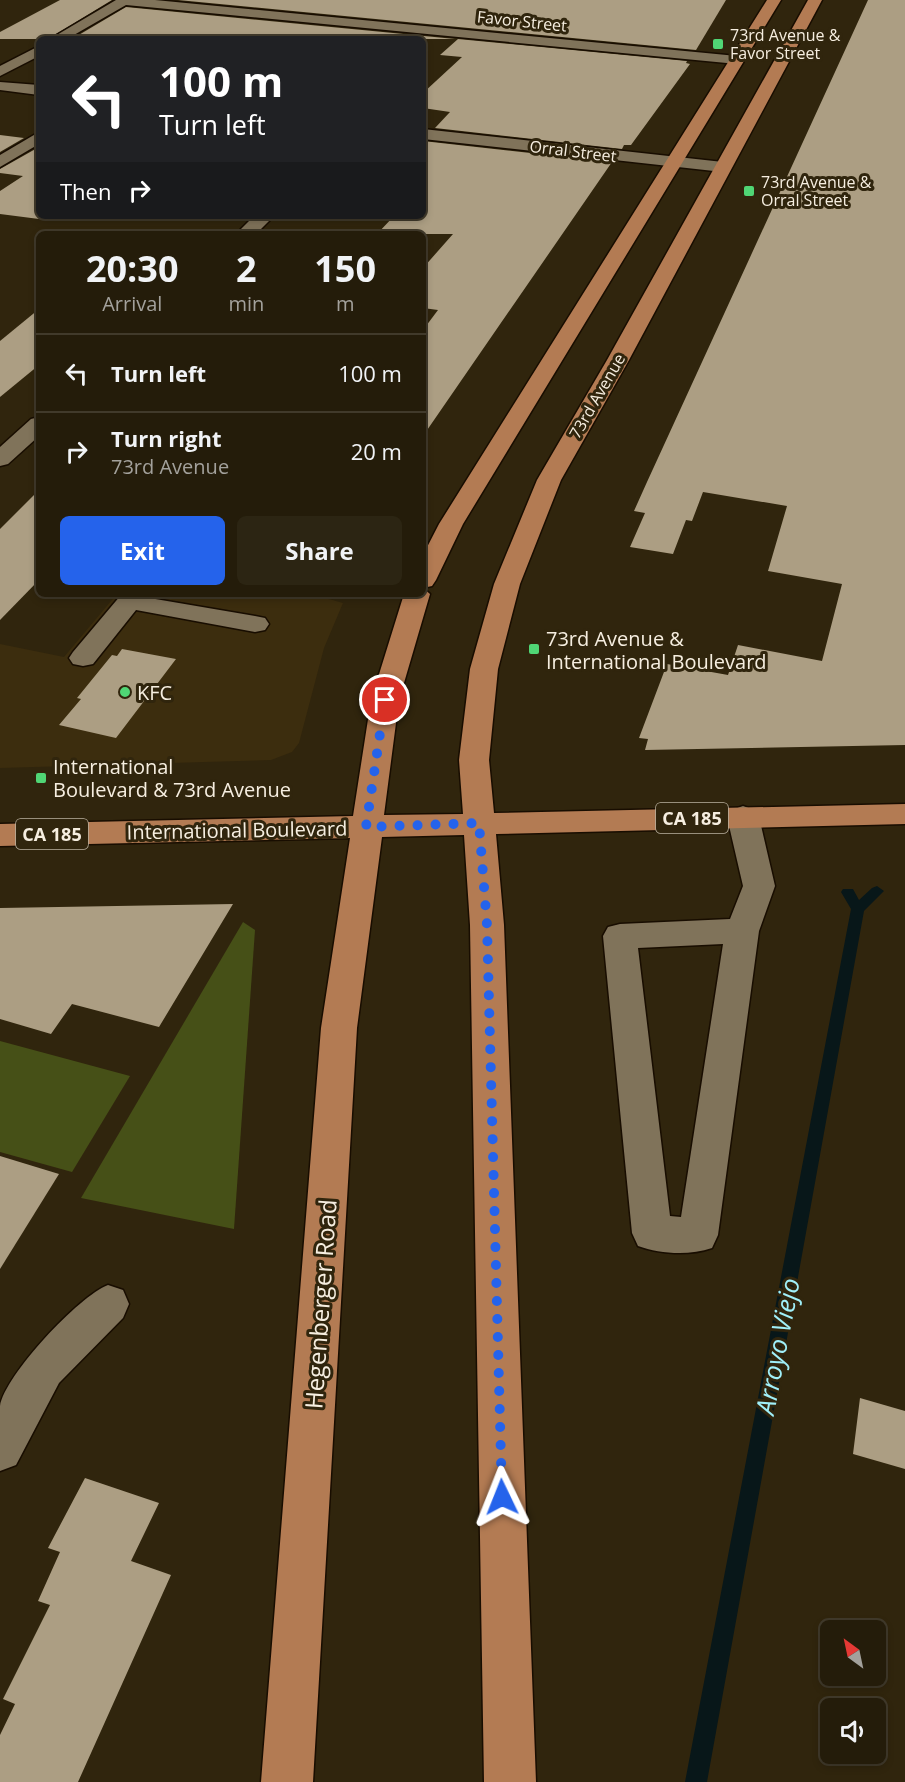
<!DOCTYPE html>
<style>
:root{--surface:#241c0a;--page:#2c2513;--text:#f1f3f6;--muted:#a3a19c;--line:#413a2b;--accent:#2563eb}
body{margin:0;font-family:"Open Sans",sans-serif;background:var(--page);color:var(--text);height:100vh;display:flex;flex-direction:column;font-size:22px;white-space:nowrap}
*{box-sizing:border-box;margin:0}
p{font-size:20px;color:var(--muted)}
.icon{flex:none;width:33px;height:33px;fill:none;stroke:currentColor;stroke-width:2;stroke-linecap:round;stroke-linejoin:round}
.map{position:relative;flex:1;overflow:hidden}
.side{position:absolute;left:36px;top:231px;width:390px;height:366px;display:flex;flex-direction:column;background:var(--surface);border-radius:9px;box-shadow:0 3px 9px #0003,0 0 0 2px var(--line)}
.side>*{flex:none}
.top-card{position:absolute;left:36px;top:36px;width:390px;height:183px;border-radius:9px;box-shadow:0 3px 9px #0003,0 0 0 2px var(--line);background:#202124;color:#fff;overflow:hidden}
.needle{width:39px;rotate:327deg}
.tools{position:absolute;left:820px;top:1620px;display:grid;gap:12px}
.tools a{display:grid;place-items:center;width:66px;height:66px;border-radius:9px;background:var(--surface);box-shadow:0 3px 9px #0003,0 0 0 2px var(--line);font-size:30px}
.pin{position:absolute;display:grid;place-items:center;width:51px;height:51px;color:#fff;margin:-26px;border:3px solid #fff;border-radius:50%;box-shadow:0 2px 6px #0007}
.me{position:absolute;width:66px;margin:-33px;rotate:358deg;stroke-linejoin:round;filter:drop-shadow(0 0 4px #0008)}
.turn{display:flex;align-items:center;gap:21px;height:126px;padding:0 24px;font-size:27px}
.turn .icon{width:78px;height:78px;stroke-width:2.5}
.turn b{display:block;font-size:42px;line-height:51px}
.then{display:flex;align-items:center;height:57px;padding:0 24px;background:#0003;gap:12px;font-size:22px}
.eta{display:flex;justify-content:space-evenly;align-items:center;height:102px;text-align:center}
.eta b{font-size:36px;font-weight:700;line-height:42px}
.cta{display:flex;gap:12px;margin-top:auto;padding:12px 24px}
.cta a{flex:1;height:69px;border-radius:9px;background:var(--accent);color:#fff;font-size:24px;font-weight:700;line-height:69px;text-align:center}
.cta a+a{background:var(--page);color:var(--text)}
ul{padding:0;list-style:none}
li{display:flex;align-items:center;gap:18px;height:78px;padding:0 24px;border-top:2px solid var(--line)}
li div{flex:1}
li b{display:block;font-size:22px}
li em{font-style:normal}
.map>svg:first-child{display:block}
</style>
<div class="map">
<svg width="905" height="1782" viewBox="0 0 905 1782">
<rect width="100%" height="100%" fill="#30250d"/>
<polygon fill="#3c2d0e" points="117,594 311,594 343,603 324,648 299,743 292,752 271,760 0,768 0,644 64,657"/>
<g fill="#465017">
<polygon points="243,922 255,930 234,1229 81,1198"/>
<polygon points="0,1041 130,1076 72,1172 0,1152"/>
</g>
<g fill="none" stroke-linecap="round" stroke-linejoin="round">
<polygon fill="#081719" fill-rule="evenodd" points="877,886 884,891 864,911 707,1782 685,1782 851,909 841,892 843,889 853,889 859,900 872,888"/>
</g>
<g fill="#ac9e83">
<polygon points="60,0 112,0 48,39 0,39 0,32"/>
<polygon points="178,0 726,0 696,50"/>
<polygon points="868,0 905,0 905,745 645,750 648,739 639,738 667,664 728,675 738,645 822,661 842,584 768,571 787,506 703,492 692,521 686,520 673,554 630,547 645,513 634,511 647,482"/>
<polygon points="126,7 455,39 72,39"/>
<polygon points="458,39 687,61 686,63 690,64 631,145 624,145 622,149 435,128 450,112 423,108 423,93 462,57 440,55"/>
<polygon points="0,135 24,138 0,152"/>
<polygon points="423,141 612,162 423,436 423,330 438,310 423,308 423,268 453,234 377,234 394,216 423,216"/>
<polygon points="39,147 39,219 0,214 0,191 23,176 0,173 0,169"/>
<polygon points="39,309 39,365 0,397 0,341"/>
<polygon points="39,490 39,580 0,620 0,529"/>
<polygon points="122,649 176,659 116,738 59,725 81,699 77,698 112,655 117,656"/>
<polygon points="233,904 159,1027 72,1004 51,1034 0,1019 0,908"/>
<polygon points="0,1156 59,1174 0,1269"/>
<polygon points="860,1398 905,1411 905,1469 853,1454"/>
<polygon points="85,1478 159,1503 131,1561 171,1575 78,1782 0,1782 0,1735 15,1704 3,1699 50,1605 38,1601 60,1552 48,1548"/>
</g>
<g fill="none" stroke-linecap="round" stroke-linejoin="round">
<defs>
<g id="minor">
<polygon points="116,0 155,0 737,56 744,60 737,64 126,5 67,39 50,39"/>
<polygon points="39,46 39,56 0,76 0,66"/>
<polygon points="0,82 39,85 39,95 0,90"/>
<polygon points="423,129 723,162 731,167 723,172 423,139"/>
<polygon points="39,132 39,144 0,167 0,155"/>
<polygon points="254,216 274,216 256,234 236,234"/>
<polygon points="39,417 39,436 8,464 0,466 0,447 31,419"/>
<polygon points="126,594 255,616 265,618 269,624 265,630 255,632 136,610 93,664 83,666 73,664 69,658 73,652 121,595"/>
<path d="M743,806l11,4 5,7 16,69 -16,45 -41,304 -6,13c-23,8 -52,6 -74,-2l-6,-13 -29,-297 5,-9 12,-3 110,-5 13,-33 -16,-69 5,-7zM723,944l-42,273 -11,-1 -32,-268z"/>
<path d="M108,1285l15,5 6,14 -6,14 -64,65 -43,82 -16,6c0,-20 0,-44 0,-65 5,-31 79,-110 108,-121z"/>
</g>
<polygon id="major" points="767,0 781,0 463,524 436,580 432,586 423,588 430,594 399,700 384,815 463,814 459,760 470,669 494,584 537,480 607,360 808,0 822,0 629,360 561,480 520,584 498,669 489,760 494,813 905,804 905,824 496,834 504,925 536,1782 484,1782 470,925 464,835 382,837 357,1028 313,1782 261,1782 321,1028 350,838 0,846 0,824 353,816 371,700 404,594 423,594 423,555 439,524"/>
</defs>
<use href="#minor" stroke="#180d00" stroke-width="3"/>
<use href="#major" stroke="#180d00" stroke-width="3"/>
<use href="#minor" fill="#80735a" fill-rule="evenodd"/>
<use href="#major" fill="#b37b53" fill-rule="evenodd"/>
</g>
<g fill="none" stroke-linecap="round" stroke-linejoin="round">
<polyline stroke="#2563eb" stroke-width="10" stroke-dasharray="0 18" points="385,700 366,827 479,823 487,925 502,1497"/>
</g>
<g fill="#50d675" stroke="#30250d" stroke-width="2">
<rect x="712" y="38" width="12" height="12" rx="3"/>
<rect x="743" y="185" width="12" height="12" rx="3"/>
<rect x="528" y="643" width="12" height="12" rx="3"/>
<circle cx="125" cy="692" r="6"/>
<rect x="35" y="772" width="12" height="12" rx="3"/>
</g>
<g text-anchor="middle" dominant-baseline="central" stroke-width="6" stroke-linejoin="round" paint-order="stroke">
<g font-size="16" fill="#f6eee0" stroke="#30250d">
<text transform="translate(522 21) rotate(6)">Favor Street</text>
<text transform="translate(573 151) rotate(7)">Orral Street</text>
<text transform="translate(597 396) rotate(-60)">73rd Avenue</text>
</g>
<g font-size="16" fill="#f6eee0" stroke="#30250d" text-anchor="start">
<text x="730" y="35">73rd Avenue &amp;<tspan x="730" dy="18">Favor Street</tspan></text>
<text x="761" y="182">73rd Avenue &amp;<tspan x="761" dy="18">Orral Street</tspan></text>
</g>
<g fill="#30250d" stroke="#bbb2a1" stroke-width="1.5">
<rect x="656" y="803" width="72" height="30" rx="4.5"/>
<rect x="16" y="819" width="72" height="30" rx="4.5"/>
</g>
<g font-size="18" font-weight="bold" fill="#f6eee0">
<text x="692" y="818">CA 185</text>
<text x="52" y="834">CA 185</text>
</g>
<g font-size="20" fill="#f6eee0" stroke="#30250d" text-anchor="start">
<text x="546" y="638">73rd Avenue &amp;<tspan x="546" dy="23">International Boulevard</tspan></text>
<text x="137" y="692">KFC</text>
<text x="53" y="766">International<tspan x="53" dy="23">Boulevard &amp; 73rd Avenue</tspan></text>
</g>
<g font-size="20" fill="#f6eee0" stroke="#30250d">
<text transform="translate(237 830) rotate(-1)">International Boulevard</text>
</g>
<g font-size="24" fill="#f6eee0" stroke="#30250d">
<text transform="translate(320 1304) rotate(-86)">Hegenberger Road</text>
</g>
<g font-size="26" font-style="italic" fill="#a0f0f9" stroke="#30250d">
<text transform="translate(777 1346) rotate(-79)">Arroyo Viejo</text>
</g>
</g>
</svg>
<div class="tools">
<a><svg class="needle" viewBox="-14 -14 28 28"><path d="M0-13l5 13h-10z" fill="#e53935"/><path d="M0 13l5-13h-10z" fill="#a3a19c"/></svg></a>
<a><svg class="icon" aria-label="sound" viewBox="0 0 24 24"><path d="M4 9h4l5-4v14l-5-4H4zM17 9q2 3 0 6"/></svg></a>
</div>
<div class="pin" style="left:385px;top:700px;background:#d93025"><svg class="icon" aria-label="arrive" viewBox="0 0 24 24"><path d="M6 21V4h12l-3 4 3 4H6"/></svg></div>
<svg class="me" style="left:502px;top:1497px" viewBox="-20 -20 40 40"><path d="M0-17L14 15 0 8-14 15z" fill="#2563eb" stroke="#fff" stroke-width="4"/></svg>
<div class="top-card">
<div class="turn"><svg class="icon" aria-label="left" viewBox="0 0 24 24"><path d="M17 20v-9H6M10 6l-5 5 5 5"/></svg><div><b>100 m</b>Turn left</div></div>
<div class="then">Then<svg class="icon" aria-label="right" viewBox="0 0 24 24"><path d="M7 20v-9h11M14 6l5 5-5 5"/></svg></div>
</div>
<section class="side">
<div class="eta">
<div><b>20:30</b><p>Arrival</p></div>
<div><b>2</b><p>min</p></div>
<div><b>150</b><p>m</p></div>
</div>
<ul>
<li><svg class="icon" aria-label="left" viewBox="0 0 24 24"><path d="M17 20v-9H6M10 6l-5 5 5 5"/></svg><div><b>Turn left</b></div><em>100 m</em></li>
<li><svg class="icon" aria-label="right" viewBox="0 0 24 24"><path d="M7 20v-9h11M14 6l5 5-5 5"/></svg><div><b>Turn right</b><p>73rd Avenue</p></div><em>20 m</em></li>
</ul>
<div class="cta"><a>Exit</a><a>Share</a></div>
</section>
</div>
